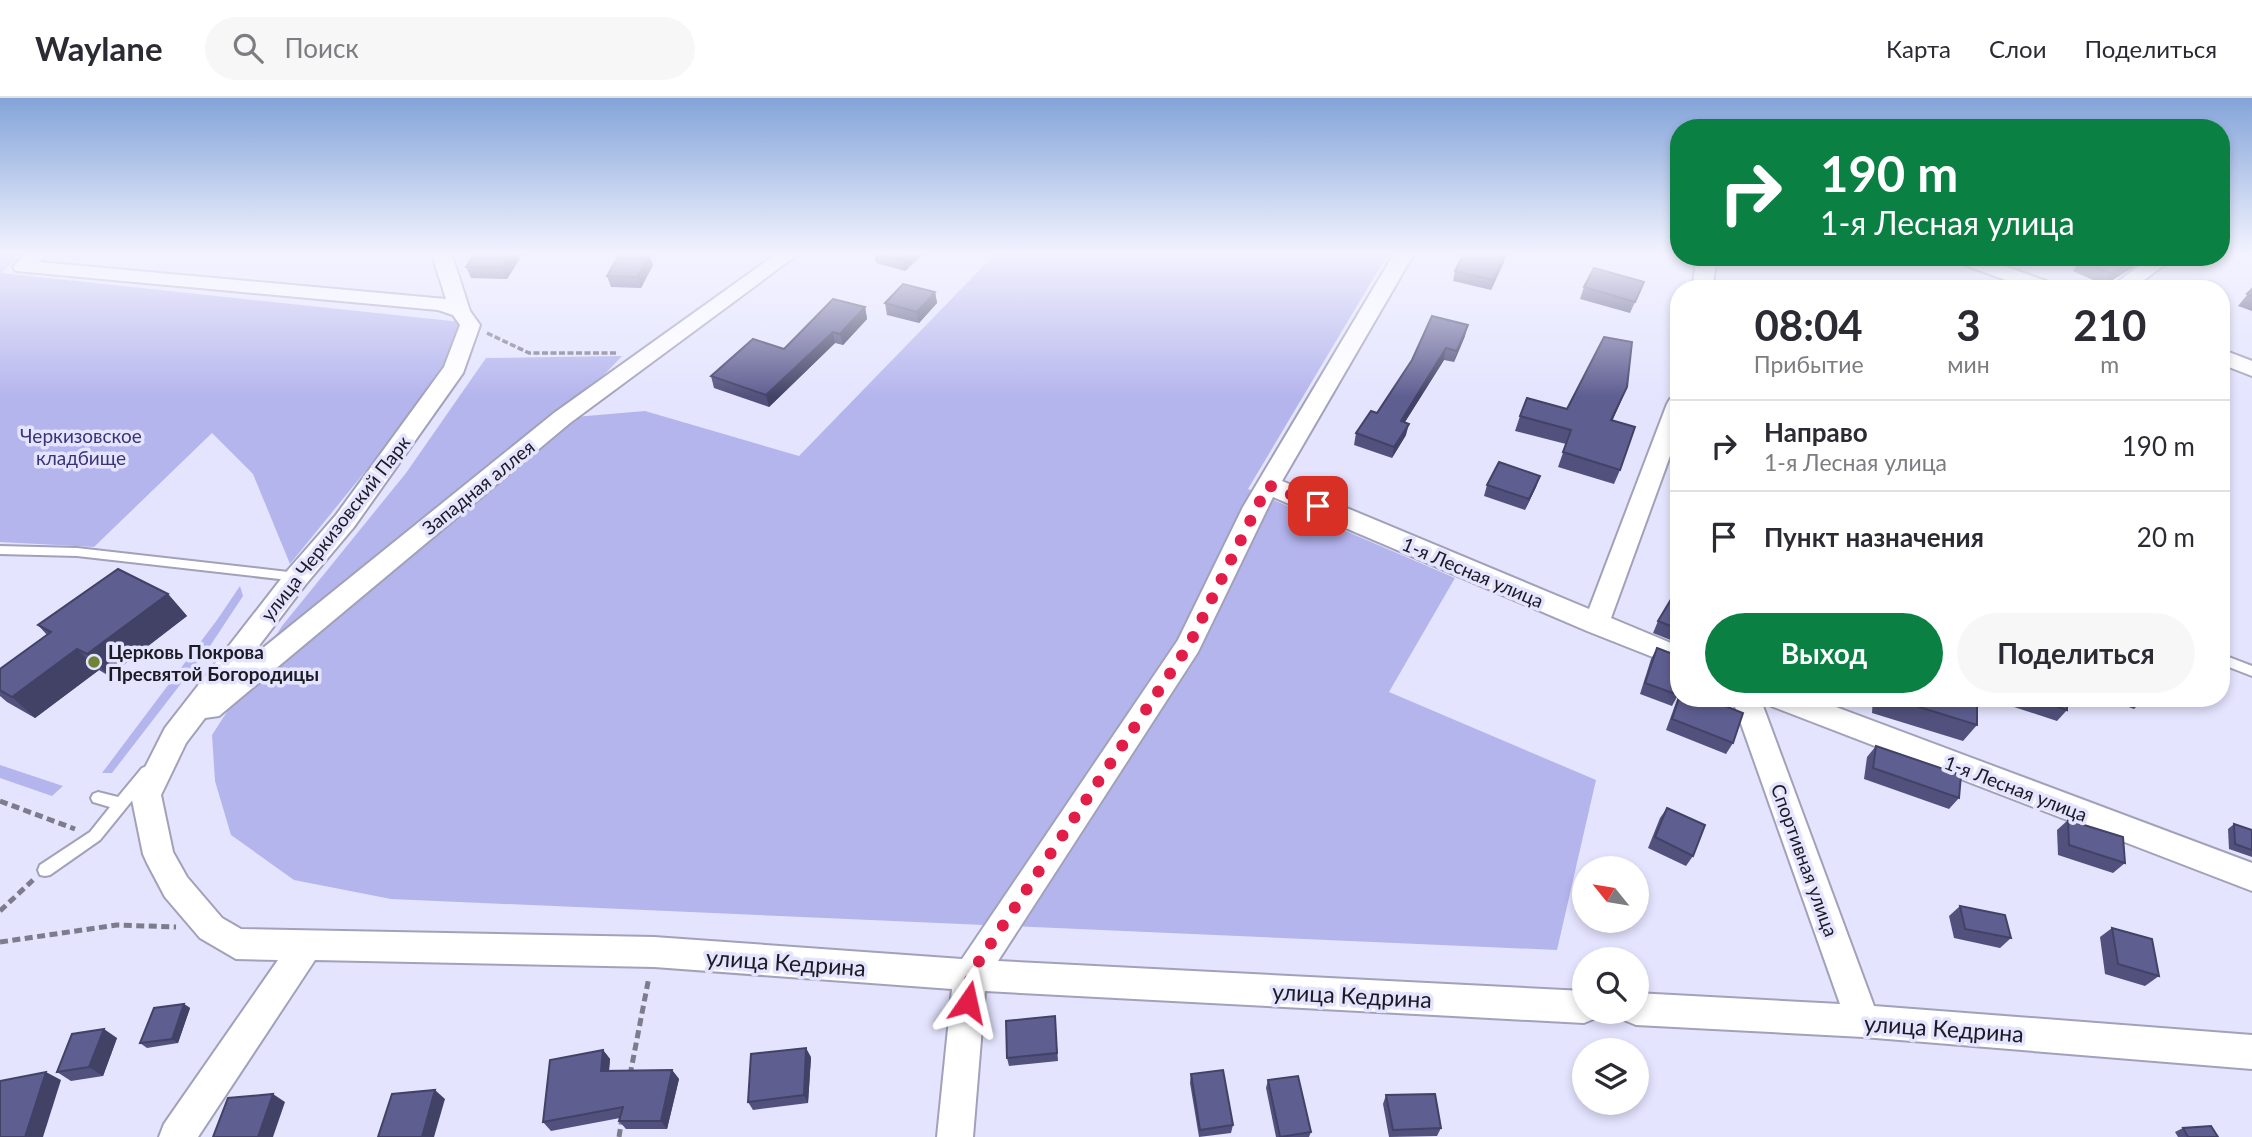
<!DOCTYPE html>
<html lang="ru">
<meta charset="utf-8">
<style>
:root{--surface:#fff;--page:#f7f7f7;--text:#2b2b33;--muted:#7c7c81;--line:#e1e1e2;--accent:#0b8043}
body{margin:0;font-family:Lato,sans-serif;background:var(--page);color:var(--text);height:100vh;display:flex;flex-direction:column;font-size:26px;white-space:nowrap}
*{box-sizing:border-box;margin:0}
p{font-size:23px;color:var(--muted)}
.icon{flex:none;width:38px;height:38px;fill:none;stroke:currentColor;stroke-width:2;stroke-linecap:round;stroke-linejoin:round}
.map{position:relative;flex:1;overflow:hidden}
.drawer{position:absolute;left:1670px;top:182px;width:560px;height:427px;display:flex;flex-direction:column;background:var(--surface);border-radius:28px;box-shadow:0 4px 10px #0003}
.drawer>*{flex:none}
.top-card{position:absolute;left:1670px;top:21px;width:560px;height:147px;border-radius:28px;box-shadow:0 4px 10px #0003;background:#0b8043;color:#fff;overflow:hidden}
.needle{width:46px;rotate:300deg}
.fabs{position:absolute;left:1572px;top:758px;display:grid;gap:14px}
.fabs a{display:grid;place-items:center;width:77px;height:77px;border-radius:50%;background:var(--surface);box-shadow:0 4px 10px #0003;font-size:35px}
.pin{position:absolute;display:grid;place-items:center;width:60px;height:60px;color:#fff;margin:-30px;border-radius:14px;box-shadow:0 4px 10px #0006}
.me{position:absolute;width:77px;margin:-38px;rotate:11deg;stroke-linejoin:round;filter:drop-shadow(0 0 5px #0008)}
.turn{display:flex;align-items:center;gap:24px;height:147px;padding:0 35px;font-size:32px}
.turn .icon{width:91px;height:91px;stroke-width:2.5}
.turn b{display:block;font-size:49px;line-height:60px}
.eta{display:flex;justify-content:space-evenly;align-items:center;height:119px;text-align:center}
.eta b{font-size:42px;font-weight:700;line-height:49px}
.primary-button{display:flex;gap:14px;margin-top:auto;padding:14px 35px}
.primary-button a{flex:1;height:80px;border-radius:42px;background:var(--accent);color:#fff;font-size:28px;font-weight:700;line-height:80px;text-align:center}
.primary-button a+a{background:var(--page);color:var(--text)}
ul{padding:0;list-style:none}
li{display:flex;align-items:center;gap:21px;height:91px;padding:0 35px;border-top:2px solid var(--line)}
li div{flex:1}
li b{display:block;font-size:26px}
li em{font-style:normal}
header{display:flex;align-items:center;gap:42px;box-sizing:border-box;height:98px;padding:0 35px;background:var(--surface);border-bottom:2px solid var(--line)}
header strong{font-size:33px}
nav{display:flex;gap:38px;margin-inline-start:auto;font-size:24px}
.search{width:490px;height:63px;background:var(--page);display:flex;align-items:center;gap:18px;box-sizing:border-box;padding:0 24px;border-radius:38px;color:var(--muted);font-size:26px}
.map>svg:first-child{display:block}
</style>
<header>
<strong>Waylane</strong>
<div class="search"><svg class="icon" aria-label="search" viewBox="0 0 24 24"><circle cx="10" cy="10" r="6"/><path d="M15 15l6 6"/></svg>Поиск</div>
<nav><a>Карта</a><a>Слои</a><a>Поделиться</a></nav>
</header>
<div class="map">
<svg width="2252" height="1039" viewBox="0 0 2252 1039">
<rect width="100%" height="100%" fill="#e4e4ff"/>
<g fill="#b5b5ee">
<polygon points="0,154 23,154 1,175 461,224 442,269 398,333 290,466 253,376 212,335 94,449 0,444"/>
<polygon points="997,154 1389,154 1248,391 1455,480 1389,594 1596,682 1557,852 391,801 294,782 231,737 215,683 212,637 282,528 406,375 486,260 622,258 563,320 645,313 799,358"/>
<polygon points="240,488 243,498 210,548 112,675 102,675 217,522"/>
<polygon points="0,667 63,688 52,698 0,680"/>
</g>
<g fill="none" stroke-linecap="round" stroke-linejoin="round">
<defs>
<g id="service">
<polygon points="2246,154 2252,154 2252,157 2247,156"/>
<polygon points="0,448 77,450 297,475 303,479 297,483 77,458 0,456"/>
<polygon points="2221,556 2252,568 2252,578 2221,566"/>
<polygon points="147,668 152,670 154,674 152,678 100,742 50,777 45,778 40,777 38,772 40,767 90,734 110,709 93,704 91,700 93,696 98,694 118,699 142,670"/>
</g>
<g id="minor">
<polygon points="28,154 49,154 39,164 446,201 431,154 451,154 470,213 480,227 463,275 354,429 306,486 248,562 554,315 779,154 801,154 570,325 219,618 205,620 186,645 161,697 173,754 187,779 222,820 241,831 654,839 962,861 1178,542 1243,409 1395,154 1415,154 1282,383 1589,511 1667,306 1670,301 1678,299 1678,336 1611,520 1678,548 1678,569 1587,533 1273,399 1198,554 998,863 1584,893 1584,914 1599,914 1596,920 1584,925 985,893 973,1039 937,1039 952,891 654,869 315,862 198,1039 159,1039 164,1026 278,862 236,861 200,840 165,799 147,765 143,756 131,697 165,630 288,472 336,417 444,269 460,227 453,217 438,212 16,173 13,169"/>
<polygon points="1697,159 1717,159 1712,191 1692,191"/>
<polygon points="1951,159 1980,159 2057,187 2060,191 2030,191 1954,163"/>
<polygon points="2151,159 2175,159 2132,191 2108,191"/>
<polygon points="2221,251 2252,263 2252,278 2221,266"/>
<polygon points="1732,600 1760,600 1874,908 2252,937 2252,971 1863,939 1636,927 1624,922 1620,914 1636,914 1636,895 1840,906"/>
<polygon points="1767,600 1812,600 2252,765 2252,793 1771,608"/>
</g>
</defs>
<use href="#service" stroke="#a1a1ba" stroke-width="4"/>
<use href="#minor" stroke="#a1a1ba" stroke-width="4"/>
<polyline stroke="#7c7c8d" stroke-width="3.5" stroke-dasharray="6 2.5" stroke-linecap="butt" points="487,235 529,255 618,255"/>
<g stroke="#7c7c8d" stroke-width="5" stroke-dasharray="8 4.5" stroke-linecap="butt">
<polyline points="0,703 75,731"/>
<polyline points="0,813 33,782"/>
<polyline points="0,844 117,827 176,829"/>
<polyline points="630,977 649,879"/>
<polyline points="619,1039 622,1020"/>
</g>
<use href="#service" fill="#fff" fill-rule="evenodd"/>
<use href="#minor" fill="#fff" fill-rule="evenodd"/>
</g>
<g fill="#52517d">
<polygon points="874,154 923,154 923,156 905,173 876,165"/>
<polygon points="649,156 653,167 641,190 611,189 607,178"/>
<polygon points="1506,156 1503,166 1491,192 1453,183 1455,173"/>
<polygon points="522,157 507,181 471,180 466,169"/>
<polygon points="2081,162 2134,169 2104,187 2073,173"/>
<polygon points="1644,184 1630,215 1580,201 1584,189"/>
<polygon points="2252,191 2252,213 2238,208"/>
<polygon points="935,194 937,205 919,225 887,217 885,205"/>
<polygon points="865,209 867,221 843,247 835,245 769,309 714,290 711,278 784,251"/>
<polygon points="1465,238 1454,264 1444,262 1405,324 1406,337 1392,360 1354,347 1356,335 1377,315 1412,262"/>
<polygon points="1621,303 1612,323 1620,372 1614,386 1558,369 1566,346 1515,333 1520,318 1567,311"/>
<polygon points="1540,378 1536,389 1525,412 1484,398 1487,387"/>
<polygon points="1678,494 1678,545 1653,535 1658,523"/>
<polygon points="168,496 187,518 109,578 99,572 35,620 7,604 0,598 0,571 47,537 38,527"/>
<polygon points="1657,550 1678,597 1672,608 1640,596 1651,561"/>
<polygon points="1678,599 1678,600 1705,600 1733,645 1726,656 1666,632"/>
<polygon points="1873,600 1977,600 1977,627 1963,643 1872,615"/>
<polygon points="2011,600 2067,600 2067,612 2057,623 2011,608"/>
<polygon points="2105,600 2142,600 2142,603 2134,611"/>
<polygon points="1876,648 1959,700 1949,711 1864,681 1867,659"/>
<polygon points="1667,710 1693,758 1686,768 1648,750 1660,720"/>
<polygon points="2068,722 2125,765 2113,775 2058,757 2057,732"/>
<polygon points="2234,726 2252,732 2252,759 2229,751 2228,731"/>
<polygon points="1960,808 2011,840 2000,850 1954,840 1949,818"/>
<polygon points="2112,830 2159,878 2145,888 2105,876 2100,839"/>
<polygon points="184,906 190,910 178,945 147,950 140,945"/>
<polygon points="1055,918 1058,963 1009,968 1007,960"/>
<polygon points="117,940 103,978 71,983 57,974"/>
<polygon points="603,952 610,961 609,973 672,972 679,981 667,1031 626,1031 619,1023 620,1020 551,1033 543,1024"/>
<polygon points="811,959 808,1005 753,1012 748,1004"/>
<polygon points="1191,976 1233,1027 1231,1035 1199,1039 1190,985"/>
<polygon points="1268,982 1311,1034 1309,1039 1276,1039 1266,990"/>
<polygon points="1386,997 1441,1030 1437,1038 1389,1039 1383,1006"/>
<polygon points="2183,1030 2218,1039 2178,1039 2175,1034"/>
</g>
<g fill="#424266">
<polygon points="512,154 520,154 522,157 507,181 502,169"/>
<polygon points="912,154 923,154 923,156 905,173 903,162"/>
<polygon points="649,156 653,167 641,190 637,179"/>
<polygon points="1506,156 1503,166 1491,192 1493,182"/>
<polygon points="2138,159 2140,159 2134,169 2104,187 2112,176"/>
<polygon points="935,194 937,205 919,225 917,214"/>
<polygon points="865,209 867,221 843,247 840,236"/>
<polygon points="1468,227 1465,238 1454,264 1457,253"/>
<polygon points="833,234 835,245 769,309 766,297"/>
<polygon points="1446,250 1444,262 1398,335 1401,323"/>
<polygon points="1627,289 1621,303 1606,337 1611,322"/>
<polygon points="1409,326 1406,337 1392,360 1394,349"/>
<polygon points="1540,378 1536,389 1525,412 1529,401"/>
<polygon points="168,496 187,518 109,578 87,556"/>
<polygon points="77,551 99,572 35,620 12,599"/>
<polygon points="184,906 190,910 178,945 172,941"/>
<polygon points="104,931 117,940 103,978 89,969"/>
<polygon points="806,950 811,959 808,1005 804,997"/>
<polygon points="603,952 610,961 608,982 601,973"/>
<polygon points="672,972 679,981 667,1031 661,1023"/>
<polygon points="46,974 61,982 43,1039 25,1039"/>
<polygon points="435,992 445,1001 434,1039 422,1039"/>
<polygon points="273,996 285,1004 273,1039 258,1039"/>
</g>
<g fill="#5f5e91" stroke="#424266" stroke-width="2">
<polygon points="476,154 512,154 502,169 466,169"/>
<polygon points="874,154 912,154 903,162"/>
<polygon points="1465,154 1498,154 1506,156 1493,182 1455,173"/>
<polygon points="620,155 649,156 637,179 607,178"/>
<polygon points="2086,159 2138,159 2112,176 2081,162"/>
<polygon points="1594,170 1644,184 1635,204 1584,189"/>
<polygon points="903,186 935,194 917,214 885,205"/>
<polygon points="2252,191 2252,198 2247,196"/>
<polygon points="833,201 865,209 840,236 833,234 766,297 711,278 753,241 784,251"/>
<polygon points="1432,218 1468,227 1457,253 1446,250 1401,323 1409,326 1394,349 1356,335 1371,313 1377,315 1412,262"/>
<polygon points="1604,239 1632,244 1627,289 1611,322 1635,329 1620,372 1563,354 1571,332 1520,318 1527,300 1567,311"/>
<polygon points="1499,364 1540,378 1529,401 1487,387"/>
<polygon points="118,471 168,496 87,556 77,551 12,599 0,592 0,571 51,534 38,527"/>
<polygon points="1676,493 1678,494 1678,531 1658,523"/>
<polygon points="1657,550 1678,558 1678,597 1645,585"/>
<polygon points="1679,600 1705,600 1743,615 1733,645 1672,621"/>
<polygon points="1890,600 1977,600 1977,627"/>
<polygon points="2031,600 2067,600 2067,612"/>
<polygon points="1876,648 1961,677 1959,700 1873,670"/>
<polygon points="1667,710 1705,727 1693,758 1655,739"/>
<polygon points="2068,722 2123,739 2125,765 2069,747"/>
<polygon points="2234,726 2252,732 2252,752 2235,746"/>
<polygon points="1960,808 2005,817 2011,840 1965,831"/>
<polygon points="2112,830 2152,841 2159,878 2118,866"/>
<polygon points="184,906 172,941 140,945 154,910"/>
<polygon points="1055,918 1057,955 1007,960 1006,923"/>
<polygon points="104,931 89,969 57,974 72,936"/>
<polygon points="806,950 804,997 748,1004 751,956"/>
<polygon points="603,952 601,973 672,972 661,1023 619,1023 623,1009 543,1024 550,962"/>
<polygon points="1223,972 1233,1027 1200,1032 1191,976"/>
<polygon points="46,974 25,1039 0,1039 0,983"/>
<polygon points="1298,978 1311,1034 1280,1039 1268,982"/>
<polygon points="435,992 422,1039 378,1039 392,996"/>
<polygon points="273,996 258,1039 213,1039 228,1000"/>
<polygon points="1435,996 1441,1030 1393,1032 1386,997"/>
<polygon points="2211,1028 2218,1039 2188,1039 2183,1030"/>
</g>
<linearGradient id="sky" x2="0" y2="1"><stop stop-color="#83a4d9"/><stop offset="0.52" stop-color="#f3f3ff"/><stop offset="1" stop-color="#f3f3ff" stop-opacity="0"/></linearGradient>
<rect width="2252" height="299" fill="url(#sky)"/>
<g fill="none" stroke-linecap="round" stroke-linejoin="round">
<polyline stroke="#e11d48" stroke-width="12" stroke-dasharray="0 21.6" points="968,904 970,877 1189,547 1268,387 1318,408"/>
</g>
<circle fill="#6f8334" stroke="#e4e4ff" stroke-width="2.5" cx="94" cy="564" r="7"/>
<g text-anchor="middle" dominant-baseline="central" stroke-width="7" stroke-linejoin="round" paint-order="stroke">
<g font-size="19" fill="#3b3377" stroke="#e4e4ff">
<text x="81" y="337">Черкизовское<tspan x="81" dy="22">кладбище</tspan></text>
</g>
<g font-size="19" fill="#1b1b24" stroke="#e4e4ff">
<text transform="translate(478 389) rotate(-39)">Западная аллея</text>
<text transform="translate(335 430) rotate(-52)">улица Черкизовский Парк</text>
<text transform="translate(1473 474) rotate(23)">1-я Лесная улица</text>
<text transform="translate(2016 690) rotate(21)">1-я Лесная улица</text>
<text transform="translate(1805 762) rotate(70)">Спортивная улица</text>
</g>
<g font-size="19" font-weight="bold" fill="#1b1b24" stroke="#e4e4ff" text-anchor="start">
<text x="108" y="553">Церковь Покрова<tspan x="108" dy="22">Пресвятой Богородицы</tspan></text>
</g>
<g font-size="23" fill="#1b1b24" stroke="#e4e4ff">
<text transform="translate(786 864) rotate(4)">улица Кедрина</text>
<text transform="translate(1352 897) rotate(3)">улица Кедрина</text>
<text transform="translate(1944 930) rotate(4)">улица Кедрина</text>
</g>
</g>
</svg>
<div class="fabs">
<a><svg class="needle" viewBox="-14 -14 28 28"><path d="M0-13l5 13h-10z" fill="#e53935"/><path d="M0 13l5-13h-10z" fill="#7c7c81"/></svg></a>
<a><svg class="icon" aria-label="search" viewBox="0 0 24 24"><circle cx="10" cy="10" r="6"/><path d="M15 15l6 6"/></svg></a>
<a><svg class="icon" aria-label="layers" viewBox="0 0 24 24"><path d="M12 4l9 5-9 5-9-5zM3 14l9 5 9-5"/></svg></a>
</div>
<div class="pin" style="left:1318px;top:408px;background:#d93025"><svg class="icon" aria-label="arrive" viewBox="0 0 24 24"><path d="M6 21V4h12l-3 4 3 4H6"/></svg></div>
<svg class="me" style="left:968px;top:904px" viewBox="-20 -20 40 40"><path d="M0-17L14 15 0 8-14 15z" fill="#e11d48" stroke="#fff" stroke-width="4"/></svg>
<div class="top-card">
<div class="turn"><svg class="icon" aria-label="right" viewBox="0 0 24 24"><path d="M7 20v-9h11M14 6l5 5-5 5"/></svg><div><b>190 m</b>1-я Лесная улица</div></div>
</div>
<section class="drawer">
<div class="eta">
<div><b>08:04</b><p>Прибытие</p></div>
<div><b>3</b><p>мин</p></div>
<div><b>210</b><p>m</p></div>
</div>
<ul>
<li><svg class="icon" aria-label="right" viewBox="0 0 24 24"><path d="M7 20v-9h11M14 6l5 5-5 5"/></svg><div><b>Направо</b><p>1-я Лесная улица</p></div><em>190 m</em></li>
<li><svg class="icon" aria-label="arrive" viewBox="0 0 24 24"><path d="M6 21V4h12l-3 4 3 4H6"/></svg><div><b>Пункт назначения</b></div><em>20 m</em></li>
</ul>
<div class="primary-button"><a>Выход</a><a>Поделиться</a></div>
</section>
</div>
